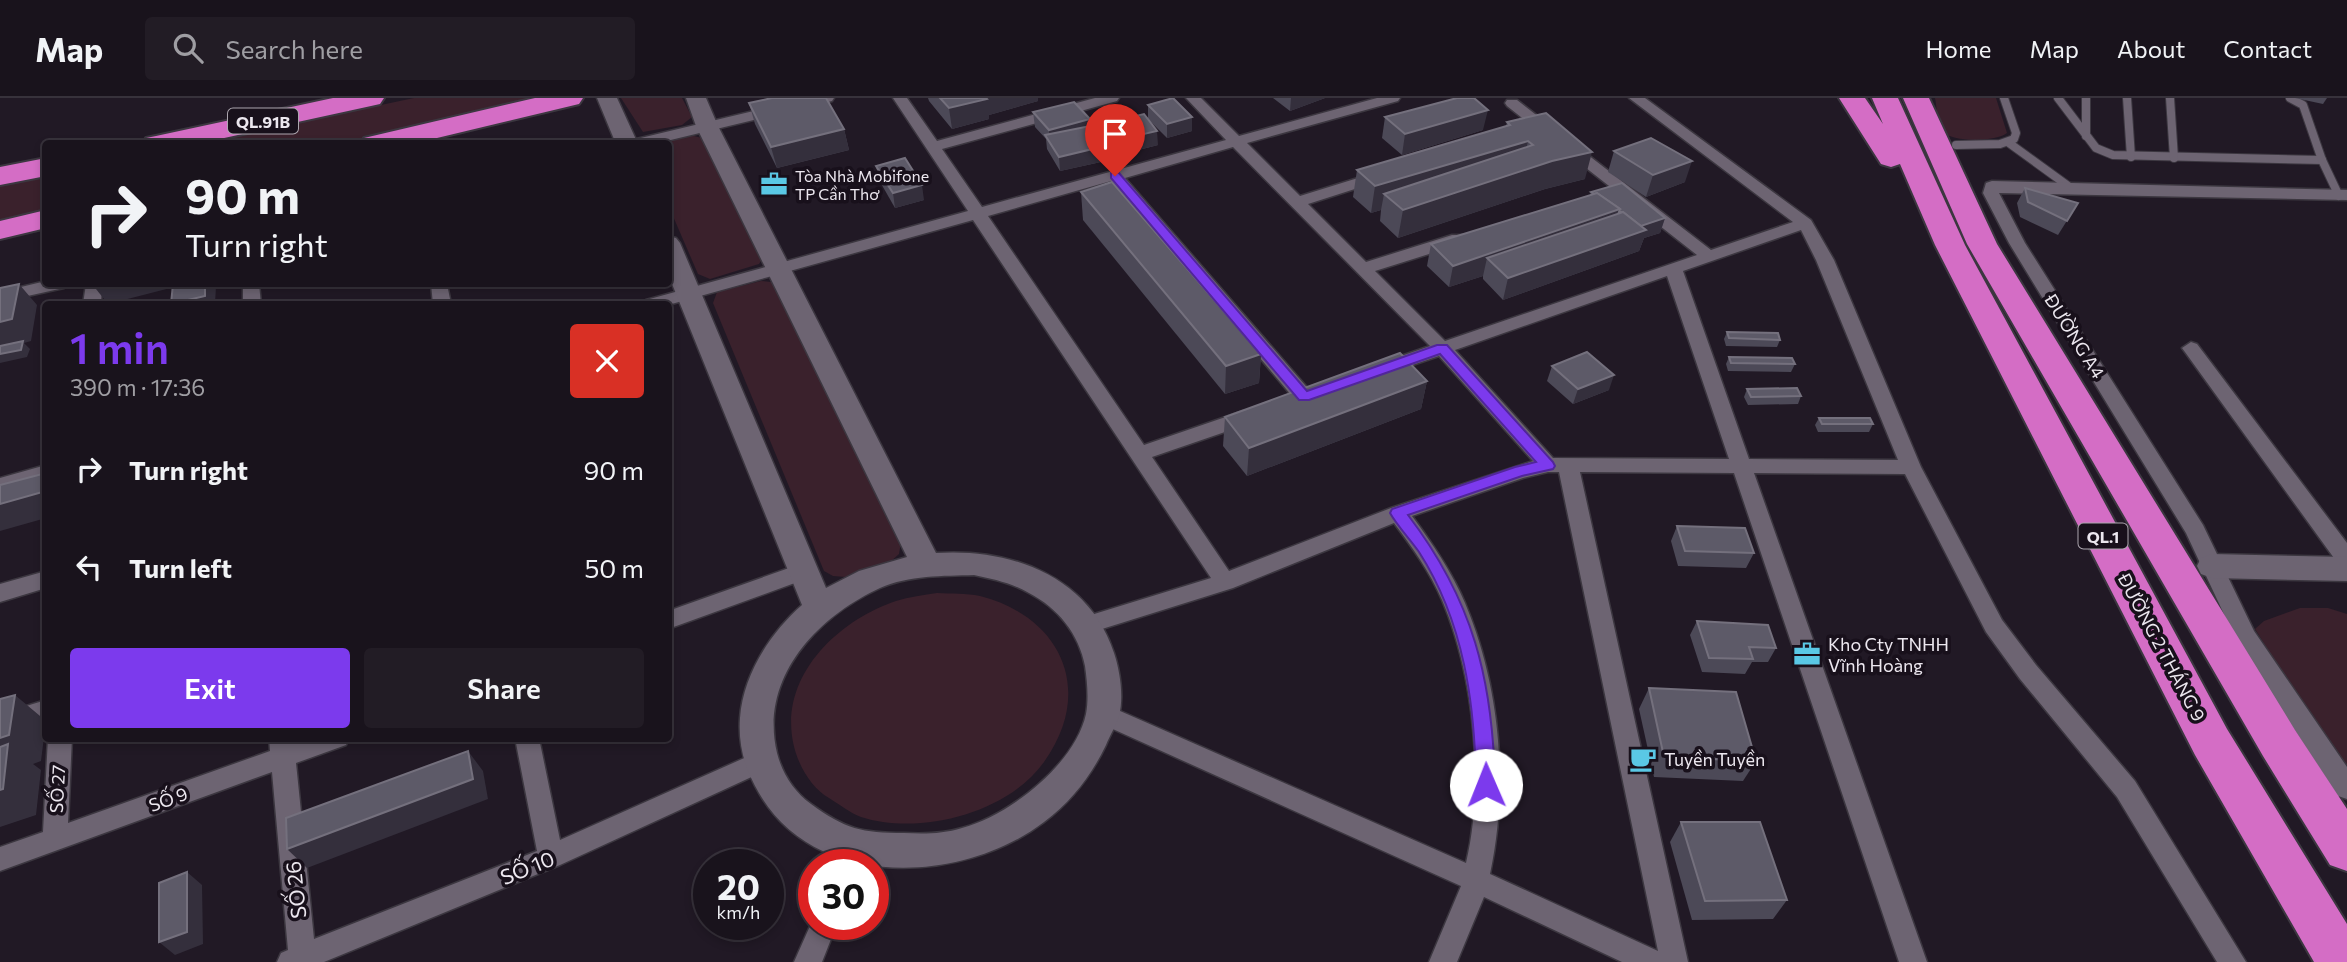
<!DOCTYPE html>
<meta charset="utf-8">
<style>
:root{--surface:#19131c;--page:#221c25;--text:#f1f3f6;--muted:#9f9ea3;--line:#37323b;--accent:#7c3aed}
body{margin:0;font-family:Commissioner,sans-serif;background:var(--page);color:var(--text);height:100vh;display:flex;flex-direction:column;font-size:26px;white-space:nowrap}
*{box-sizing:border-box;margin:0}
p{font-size:23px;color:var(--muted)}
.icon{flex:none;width:38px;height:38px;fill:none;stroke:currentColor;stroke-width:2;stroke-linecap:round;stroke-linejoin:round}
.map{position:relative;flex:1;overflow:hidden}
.details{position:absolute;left:42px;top:203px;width:630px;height:441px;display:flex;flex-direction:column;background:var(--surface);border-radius:7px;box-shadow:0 4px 10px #0003,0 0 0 2px var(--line)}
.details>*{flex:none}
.guide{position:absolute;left:42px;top:42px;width:630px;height:147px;border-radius:7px;box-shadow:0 4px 10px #0003,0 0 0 2px var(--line);background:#19131c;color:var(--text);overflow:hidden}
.speed{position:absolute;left:693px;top:751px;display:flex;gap:14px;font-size:35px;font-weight:700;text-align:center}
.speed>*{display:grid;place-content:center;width:91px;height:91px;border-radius:50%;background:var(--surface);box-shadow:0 4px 10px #0003,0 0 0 2px var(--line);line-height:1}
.speed small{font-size:18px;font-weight:400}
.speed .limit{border:10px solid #d22;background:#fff;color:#111}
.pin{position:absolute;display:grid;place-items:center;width:60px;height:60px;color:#fff;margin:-72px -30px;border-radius:50% 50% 50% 0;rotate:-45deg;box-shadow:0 0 7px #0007}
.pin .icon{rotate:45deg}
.me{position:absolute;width:77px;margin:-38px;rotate:359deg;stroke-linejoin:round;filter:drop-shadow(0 0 5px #0008)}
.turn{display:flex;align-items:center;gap:24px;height:147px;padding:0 28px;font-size:32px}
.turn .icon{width:91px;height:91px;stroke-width:2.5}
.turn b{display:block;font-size:49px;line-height:60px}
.round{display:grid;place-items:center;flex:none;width:74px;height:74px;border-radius:7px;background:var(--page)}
.headline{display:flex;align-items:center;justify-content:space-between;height:119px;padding:0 28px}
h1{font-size:42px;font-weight:600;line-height:52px;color:var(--accent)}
.button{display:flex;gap:14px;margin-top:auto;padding:14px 28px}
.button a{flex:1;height:80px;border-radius:7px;background:var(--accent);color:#fff;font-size:28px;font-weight:600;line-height:80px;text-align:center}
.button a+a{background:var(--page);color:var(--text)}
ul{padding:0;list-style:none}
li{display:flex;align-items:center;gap:21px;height:98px;padding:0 28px}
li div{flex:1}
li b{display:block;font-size:26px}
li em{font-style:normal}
header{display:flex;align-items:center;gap:42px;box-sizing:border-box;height:98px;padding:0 35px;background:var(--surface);border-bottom:2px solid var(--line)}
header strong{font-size:33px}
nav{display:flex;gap:38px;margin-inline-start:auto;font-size:24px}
.search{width:490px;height:63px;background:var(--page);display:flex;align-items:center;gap:18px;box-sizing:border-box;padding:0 24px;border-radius:7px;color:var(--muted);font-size:26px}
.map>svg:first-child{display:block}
</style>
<header>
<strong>Map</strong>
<div class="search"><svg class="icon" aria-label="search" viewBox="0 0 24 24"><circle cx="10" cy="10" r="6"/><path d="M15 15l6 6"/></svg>Search here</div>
<nav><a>Home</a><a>Map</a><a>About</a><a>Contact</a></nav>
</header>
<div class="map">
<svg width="2347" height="864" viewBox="0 0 2347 864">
<rect width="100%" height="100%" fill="#211925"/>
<g fill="#3a212c">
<polygon points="414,0 543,0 351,45 196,46"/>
<polygon points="621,0 682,0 692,19 682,27 643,34"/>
<path d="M1935,0h61l11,35c-11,9 -55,10 -65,-2 -5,-7 -5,-24 -7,-33z"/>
<polygon points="690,37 702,40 762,161 759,166 710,181 698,176 669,109 668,46 653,46"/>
<polygon points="45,78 45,117 0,127 0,88"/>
<polygon points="761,183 771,184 777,189 901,444 899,456 889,465 846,479 833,478 824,473 713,205 717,194"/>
<path d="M937,495c14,1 29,0 43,3 82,21 115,95 64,166 -36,51 -124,74 -183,55 -11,-4 -22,-13 -32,-19 -19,-11 -32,-35 -36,-56 -13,-66 44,-121 103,-141 13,-4 28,-6 41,-8z"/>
<polygon points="2300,510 2328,510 2347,516 2347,679 2255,531 2264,523"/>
</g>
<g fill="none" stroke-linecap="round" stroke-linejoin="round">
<defs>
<g id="lane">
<polyline points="2058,0 2096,50 2113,57 2322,62"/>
<polyline points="2086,0 2086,38"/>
<polyline points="2127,0 2131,59"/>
<polyline points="2170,0 2174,60"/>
<polyline points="2290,0 2303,7 2322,62 2339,98"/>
<polyline points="2009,45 2071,90"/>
<polyline points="1956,47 2000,46 2014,41 2016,35 2004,0"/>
</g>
<g id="street">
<polygon points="808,0 834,0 832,3 654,46 626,46 628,43"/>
<path d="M893,0h14l30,43 158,-43h24l-2,3 -175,48 40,58 244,-67 -40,-42h15l38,38 138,-38h23l-2,3 -151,42 53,53 74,-23h12l2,3 -2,3 -78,25 58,58 86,-27h12l2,4 -2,4 -89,28 70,70 252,-86 -190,-149 -2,-3 2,-3h10l194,150 82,-28 -164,-124h16l166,122 23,40 87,207 81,153 34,45 99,116 111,181h-29l-100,-165 -97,-118 -34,-47 -81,-158 -151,-1 173,489h-28l-165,-489 -154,-1 108,490h-66l-138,-65 -27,65h-28l32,-76 -366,-165 -4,-7 4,-7 8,-3 8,3 355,156c19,-79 8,-188 -24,-263 -12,-28 -30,-53 -48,-77l-161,65 -147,46 -8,-3 -3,-6 3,-6 133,-41 -238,-358 -305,85 -25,-1 3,-4 322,-89zM1233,49l197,199 -55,19 -2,4 2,4h14l50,-17 94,105 -142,47 -162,63 -77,-114 105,-36 3,-5 -3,-5h-14l-99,34 -156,-229 123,-35 186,221h14l3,-5 -3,-5 -186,-214zM1801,132l15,30 82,200 -149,-1 -66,-188zM1667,178l62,183 -176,-1 -98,-108zM1548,374h11l99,479 -168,-77c19,-88 10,-188 -25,-271 -13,-31 -33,-60 -53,-87l111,-38z"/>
<polygon points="1992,83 2347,92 2347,102 1999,95 2025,145 2203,427 2254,533 2347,669 2347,701 2338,698 2237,544 2186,435 2009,145 1983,95 1986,85"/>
<polygon points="46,183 67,186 64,190 0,204 0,194"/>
<polygon points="86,186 102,186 101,206 83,206"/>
<polygon points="243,186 259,186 261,206 243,206"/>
<polygon points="431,186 447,186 451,206 433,206"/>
<polygon points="2191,244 2197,246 2347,445 2347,469 2339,467 2185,254 2182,250"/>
<polygon points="46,367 46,381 0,394 0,380"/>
<polygon points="806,464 814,466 817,472 814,478 668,531 668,513"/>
<polygon points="46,473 46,490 0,504 0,486"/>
<polygon points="46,602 46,622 0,636 0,616"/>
<polygon points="48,640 72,640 68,725 270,653 269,640 293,640 294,645 307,640 349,640 346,647 296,665 314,841 537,753 515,640 539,640 560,742 751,657 760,653 769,657 772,664 769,671 560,767 324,864 277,864 281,855 288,852 272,674 0,773 0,749 43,734"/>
<polygon points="814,819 814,826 837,826 822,864 794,864"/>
</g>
<g id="secondary">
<polygon points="597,0 617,0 638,46 616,46"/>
<path d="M686,0h20l12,28 218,427c75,-5 153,23 178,100 6,18 10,44 5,63 -3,10 -9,19 -13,29 -15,31 -34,56 -62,77 -81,62 -229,69 -285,-29 -14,-24 -21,-47 -19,-75 3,-43 30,-85 62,-113l-134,-331v-38l8,2 4,5 146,345 33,-17 48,-14 -211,-431zM974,477c19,4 38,8 55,18 29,15 50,41 56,73 2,14 4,33 1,48 -11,50 -76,101 -124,114 -19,6 -38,6 -58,5 -42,0 -59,-4 -93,-29 -17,-12 -29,-31 -34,-51 -18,-75 40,-136 103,-165 29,-13 63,-12 94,-13z"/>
<polygon points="2212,456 2347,459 2347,483 2212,480 2201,476 2197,468 2201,460"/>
</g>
<g id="highway">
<polygon points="333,0 384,0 380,6 371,8 197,46 142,46 146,40 156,38"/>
<polygon points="535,0 583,0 579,6 412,46 360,46 364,40"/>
<polygon points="1839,0 1865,0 1883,26 1872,0 1898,0 1965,147 2227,631 2347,826 2347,864 2314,864 2195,657 1935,147 1900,66 1891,69 1881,66"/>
<polygon points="1903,0 1929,0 1997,146 2295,632 2347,711 2347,773 2330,767 2263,658 1967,146"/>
<polygon points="46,60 46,78 0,87 0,69"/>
<polygon points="46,112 46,130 0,141 0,123"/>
</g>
</defs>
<use href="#lane" stroke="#3c3740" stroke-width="10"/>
<use href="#street" stroke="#3c3740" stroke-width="3"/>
<use href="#secondary" stroke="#3c3740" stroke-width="3"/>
<use href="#highway" stroke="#3c3740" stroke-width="4"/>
<use href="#lane" stroke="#6d6472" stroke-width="8"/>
<use href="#street" fill="#6d6472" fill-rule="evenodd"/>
<use href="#secondary" fill="#6d6472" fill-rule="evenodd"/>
<use href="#highway" fill="#d46dc5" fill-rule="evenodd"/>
</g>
<g fill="#4c4957">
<polygon points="928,0 1038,0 1038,3 989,17 989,21 952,31 929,3"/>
<polygon points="1273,0 1325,0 1290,13"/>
<polygon points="2295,0 2327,0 2323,6"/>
<polygon points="749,5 844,31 849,52 777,70 755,26"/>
<polygon points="1148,7 1192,19 1192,33 1167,40 1148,21"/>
<polygon points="1033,14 1090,21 1090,28 1101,36 1101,26 1158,47 1115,58 1109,50 1110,62 1060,73 1047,51 1046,41 1035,29"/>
<polygon points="1385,19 1483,32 1402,57 1382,40"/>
<polygon points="1507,24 1585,81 1545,91 1398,140 1380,123 1381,112 1371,115 1353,99 1357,72 1506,28"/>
<polygon points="1614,53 1685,84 1646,99 1608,74"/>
<polygon points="876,68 924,102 895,110 879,82"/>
<polygon points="2025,90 2078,105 2058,137 2020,119 2017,105"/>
<polygon points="1081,94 1261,256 1259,285 1225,296 1083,122"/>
<polygon points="1591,94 1665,120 1660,135 1644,140 1639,153 1503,202 1483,181 1483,178 1449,189 1427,168 1431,146 1590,97"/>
<polygon points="1727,234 1780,242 1777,249 1726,248 1724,241"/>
<polygon points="1729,259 1795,266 1791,274 1728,273 1726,266"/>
<polygon points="1552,268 1609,292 1573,306 1547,283"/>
<polygon points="1427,283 1421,311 1247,378 1223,348 1225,319"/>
<polygon points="1747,291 1801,298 1798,306 1748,307 1744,299"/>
<polygon points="1819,320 1873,326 1869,334 1818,334 1815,327"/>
<polygon points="1677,428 1754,455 1746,470 1678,468 1671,443"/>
<polygon points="1697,523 1776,550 1768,564 1752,564 1745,576 1702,574 1690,537"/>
<polygon points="1649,590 1756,663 1743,683 1654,679 1639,611"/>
<polygon points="1681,724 1787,802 1773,821 1692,822 1670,744"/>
</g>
<g fill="#342f3c">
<polygon points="983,0 1038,0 1038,3 989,17 989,21 952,31 949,10"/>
<polygon points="1291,0 1325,0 1290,13"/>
<polygon points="1488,12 1483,32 1402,57 1405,36"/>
<polygon points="1192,19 1192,33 1167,40 1167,26"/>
<polygon points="1090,21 1090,35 1050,46 1049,32"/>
<polygon points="844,31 849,52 777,70 771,49"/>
<polygon points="1157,33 1158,47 1115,58 1114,43"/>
<polygon points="1528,43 1522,70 1384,96 1381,112 1371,115 1375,88"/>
<polygon points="1109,47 1110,62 1060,73 1059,59"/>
<polygon points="1592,54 1585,81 1545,91 1398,140 1403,112 1552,63"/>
<polygon points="1692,63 1685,84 1646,99 1653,77"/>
<polygon points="922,87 924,102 895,110 893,95"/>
<polygon points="1620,111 1613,133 1487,160 1483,178 1449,189 1453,168"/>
<polygon points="1665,120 1660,135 1644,140 1639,153 1503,202 1508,180 1639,128"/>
<polygon points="19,186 37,207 31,243 24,245 30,251 27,259 0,265 0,224"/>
<polygon points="92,186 186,186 108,206"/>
<polygon points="205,186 215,186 216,188 215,206 172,206"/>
<polygon points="1261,256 1259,285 1225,296 1226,268"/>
<polygon points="1614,277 1609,292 1573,306 1578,291"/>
<polygon points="1427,283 1421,311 1247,378 1249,350"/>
<polygon points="46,393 46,420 0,433 0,406"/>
<polygon points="15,597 46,623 41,663 33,666 41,672 36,717 0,729 0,640"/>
<polygon points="468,653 483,673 488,701 307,770 287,751"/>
<polygon points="187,774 202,787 203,846 175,857 159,844"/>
</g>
<g fill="#5d5a68" stroke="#74707d" stroke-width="2">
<polygon points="772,0 826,0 844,31 771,49 749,5"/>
<polygon points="940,0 986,0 987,1 949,10"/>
<polygon points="1173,0 1192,19 1167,26 1148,7"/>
<polygon points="1457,0 1474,0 1488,12 1405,36 1385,19"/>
<polygon points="1074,4 1090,21 1049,32 1033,14"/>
<polygon points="1546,15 1592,54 1552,63 1403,112 1384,96 1533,47 1528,43 1375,88 1357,72 1510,27 1507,24"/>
<polygon points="1144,16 1157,33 1114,43 1101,26"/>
<polygon points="1095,27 1109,47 1059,59 1045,37"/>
<polygon points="1651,40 1692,63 1653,77 1614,53"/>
<polygon points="905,60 922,87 893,95 876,68"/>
<polygon points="1112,84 1261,256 1226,268 1081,94"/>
<polygon points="1622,85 1665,120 1641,128 1623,114 1619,114 1620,111 1597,95 1594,96 1591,94"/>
<polygon points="2025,90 2078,105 2067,123 2028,104"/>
<polygon points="1597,95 1620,111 1453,168 1431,146"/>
<polygon points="1623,114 1646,132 1508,180 1487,160"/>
<polygon points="19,186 12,221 0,224 0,190"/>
<polygon points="173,186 205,186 205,198 171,206"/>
<polygon points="1727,234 1778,235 1780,242 1729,240"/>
<polygon points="23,243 21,252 0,256 0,248"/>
<polygon points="1587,254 1614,277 1578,291 1552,268"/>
<polygon points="1400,255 1427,283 1249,350 1225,319"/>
<polygon points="1729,259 1792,260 1795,266 1731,265"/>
<polygon points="1797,290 1801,298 1751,299 1747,291"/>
<polygon points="1819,320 1870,320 1873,326 1822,326"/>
<polygon points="46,375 46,393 0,406 0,387"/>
<polygon points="1677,428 1745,430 1754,455 1685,453"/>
<polygon points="1697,523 1768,527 1776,550 1749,549 1753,561 1709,560"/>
<polygon points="1649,590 1736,594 1756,663 1664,659"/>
<polygon points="15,597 9,637 0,640 0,601"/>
<polygon points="8,646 3,691 0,692 0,649"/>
<polygon points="468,653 473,681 287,751 286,720"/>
<polygon points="1681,724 1760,724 1787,802 1705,803"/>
<polygon points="187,774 187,834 159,844 159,785"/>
</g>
<path fill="#7c3aed" stroke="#51269a" stroke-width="2" d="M1115,74l4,1 188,218 130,-46h10l106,117 2,4 -2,3 -31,7 -114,39c65,85 85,165 87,270l-3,6 -6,2 -7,-2 -3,-6c-1,-81 -12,-163 -57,-233 -9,-13 -21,-25 -29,-39l2,-4 123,-42 21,-5 -96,-108 -131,46h-10l-188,-222v-5z"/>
<defs>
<symbol id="office-bare" viewBox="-9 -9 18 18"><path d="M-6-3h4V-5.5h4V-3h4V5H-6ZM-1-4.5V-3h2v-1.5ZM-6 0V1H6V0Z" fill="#5ac8e5" stroke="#18101b" stroke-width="2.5" paint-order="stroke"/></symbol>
<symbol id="cafe-bare" viewBox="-9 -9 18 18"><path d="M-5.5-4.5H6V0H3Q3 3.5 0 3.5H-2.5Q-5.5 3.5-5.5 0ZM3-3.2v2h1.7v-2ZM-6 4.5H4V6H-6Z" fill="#5ac8e5" stroke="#18101b" stroke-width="2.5" paint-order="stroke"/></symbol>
</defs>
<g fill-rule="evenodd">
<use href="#office-bare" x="755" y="67" width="38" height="38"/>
<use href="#office-bare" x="1788" y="537" width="38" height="38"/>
<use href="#cafe-bare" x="1624" y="642" width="38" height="38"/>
</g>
<g text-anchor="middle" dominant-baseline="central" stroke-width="7" stroke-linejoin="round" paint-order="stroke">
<g fill="#18101b" stroke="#aca6af" stroke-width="2">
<rect x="228" y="10.5" width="70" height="25" rx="5"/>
<rect x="2078.5" y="425.5" width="49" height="25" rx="5"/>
</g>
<g font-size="16" font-weight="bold" fill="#ece7ef">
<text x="263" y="23">QL.91B</text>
<text x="2103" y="438">QL.1</text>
</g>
<g font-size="16" fill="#ece7ef" stroke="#18101b" text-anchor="start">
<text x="795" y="77">Tòa Nhà Mobifone<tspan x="795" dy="18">TP Cần Thơ</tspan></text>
</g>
<g font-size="18" fill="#ece7ef" stroke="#18101b">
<text transform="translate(2075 238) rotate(58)">ĐƯỜNG A4</text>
<text transform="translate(2162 549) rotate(62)">ĐƯỜNG 2 THÁNG 9</text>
<text transform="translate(57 691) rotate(-87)">SỐ 27</text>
<text transform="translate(168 701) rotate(-20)">SỐ 9</text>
</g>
<g font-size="18" fill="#ece7ef" stroke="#18101b" text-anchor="start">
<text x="1828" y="546">Kho Cty TNHH<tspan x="1828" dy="21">Vĩnh Hoàng</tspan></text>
<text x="1664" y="661">Tuyền Tuyền</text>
</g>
<g font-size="21" fill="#ece7ef" stroke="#18101b">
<text transform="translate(527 769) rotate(-22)">SỐ 10</text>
<text transform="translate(295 792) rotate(-96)">SỐ 26</text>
</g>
</g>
</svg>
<div class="speed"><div>20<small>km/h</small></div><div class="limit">30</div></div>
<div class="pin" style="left:1115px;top:78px;background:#d93025"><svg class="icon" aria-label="arrive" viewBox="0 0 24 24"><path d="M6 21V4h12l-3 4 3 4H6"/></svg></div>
<svg class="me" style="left:1486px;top:687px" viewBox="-20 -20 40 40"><circle r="19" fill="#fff"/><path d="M0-13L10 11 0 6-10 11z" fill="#7c3aed"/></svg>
<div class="guide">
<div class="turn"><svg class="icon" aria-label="right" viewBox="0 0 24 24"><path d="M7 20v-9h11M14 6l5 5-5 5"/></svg><div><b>90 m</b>Turn right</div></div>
</div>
<section class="details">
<div class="headline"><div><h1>1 min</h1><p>390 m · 17:36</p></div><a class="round" style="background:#d93025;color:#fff"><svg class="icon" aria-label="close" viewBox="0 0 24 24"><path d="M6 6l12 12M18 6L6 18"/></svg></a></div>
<ul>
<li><svg class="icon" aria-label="right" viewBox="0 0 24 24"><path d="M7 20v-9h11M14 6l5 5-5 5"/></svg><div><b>Turn right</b></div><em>90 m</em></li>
<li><svg class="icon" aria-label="left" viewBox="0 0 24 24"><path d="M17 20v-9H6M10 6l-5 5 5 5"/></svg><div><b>Turn left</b></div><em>50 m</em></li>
</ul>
<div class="button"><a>Exit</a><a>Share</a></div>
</section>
</div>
